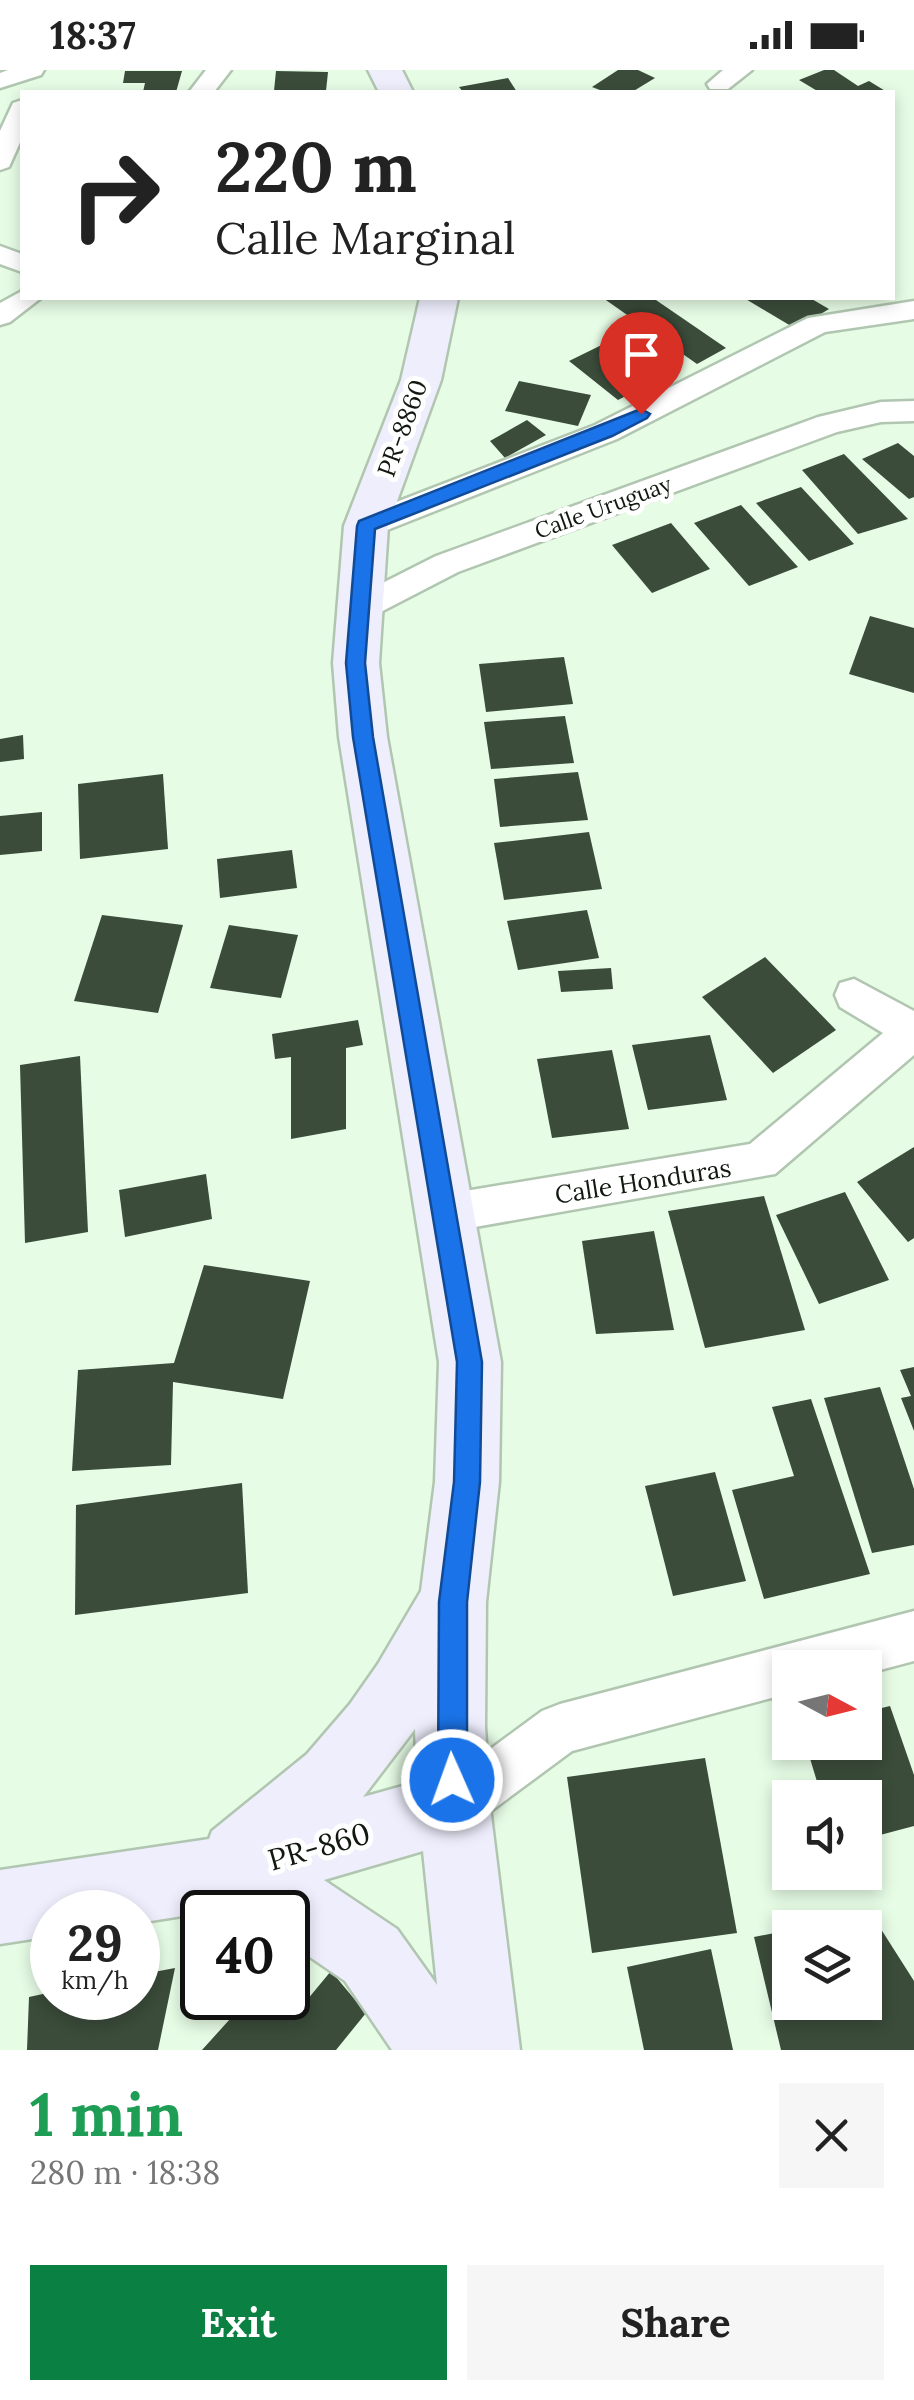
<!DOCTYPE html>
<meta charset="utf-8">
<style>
:root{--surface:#fff;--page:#f6f6f6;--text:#222;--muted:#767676;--accent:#0b8043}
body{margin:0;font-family:Lora,serif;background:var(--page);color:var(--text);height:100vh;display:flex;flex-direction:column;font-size:38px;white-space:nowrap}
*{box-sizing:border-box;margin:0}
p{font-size:32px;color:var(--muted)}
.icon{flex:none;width:55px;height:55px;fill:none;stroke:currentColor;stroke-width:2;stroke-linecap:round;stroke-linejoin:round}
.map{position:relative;height:1980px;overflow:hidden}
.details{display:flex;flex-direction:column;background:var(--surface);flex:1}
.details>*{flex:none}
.hud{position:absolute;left:20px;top:20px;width:875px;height:210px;border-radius:0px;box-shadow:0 5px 15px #0003;background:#fff;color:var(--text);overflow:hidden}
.needle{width:65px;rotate:97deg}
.fabs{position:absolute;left:772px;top:1580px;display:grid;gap:20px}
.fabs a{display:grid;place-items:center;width:110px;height:110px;border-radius:0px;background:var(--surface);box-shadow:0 5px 15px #0003;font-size:50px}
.speed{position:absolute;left:30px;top:1820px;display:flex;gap:20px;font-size:50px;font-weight:700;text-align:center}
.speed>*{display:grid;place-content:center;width:130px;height:130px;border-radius:50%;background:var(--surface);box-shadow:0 5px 15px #0003;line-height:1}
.speed small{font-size:25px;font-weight:400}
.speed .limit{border:5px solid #111;border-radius:15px;background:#fff;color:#111}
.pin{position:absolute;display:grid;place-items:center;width:85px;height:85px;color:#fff;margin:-102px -42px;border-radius:50% 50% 50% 0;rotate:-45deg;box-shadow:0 0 10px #0007}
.pin .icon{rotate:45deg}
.me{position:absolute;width:110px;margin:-55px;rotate:358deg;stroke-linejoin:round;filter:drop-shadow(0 0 8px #0008)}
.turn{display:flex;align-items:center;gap:35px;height:210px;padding:0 30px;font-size:45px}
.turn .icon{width:130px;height:130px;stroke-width:2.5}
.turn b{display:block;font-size:70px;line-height:85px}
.round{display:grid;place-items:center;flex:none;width:105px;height:105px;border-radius:0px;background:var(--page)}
.summary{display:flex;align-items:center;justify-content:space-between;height:170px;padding:0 30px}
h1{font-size:60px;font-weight:700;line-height:75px;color:#1e9e55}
.action{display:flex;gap:20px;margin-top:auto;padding:20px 30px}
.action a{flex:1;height:115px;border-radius:0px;background:var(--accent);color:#fff;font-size:40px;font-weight:700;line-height:115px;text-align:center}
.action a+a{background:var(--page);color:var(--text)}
.status{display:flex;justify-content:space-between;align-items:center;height:70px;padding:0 50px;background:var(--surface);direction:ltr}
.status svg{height:28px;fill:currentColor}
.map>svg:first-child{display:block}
</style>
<div class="status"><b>18:37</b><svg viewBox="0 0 49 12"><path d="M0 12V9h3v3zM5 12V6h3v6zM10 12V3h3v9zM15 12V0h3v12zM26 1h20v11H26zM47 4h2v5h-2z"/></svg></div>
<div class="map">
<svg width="914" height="1980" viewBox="0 0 914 1980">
<rect width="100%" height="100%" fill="#e6fce5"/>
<g fill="#3b4c3a">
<polygon points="618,0 638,0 655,8 632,22 605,22 592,17"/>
<polygon points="824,0 834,0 858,16 869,11 887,22 819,22 799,10"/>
<polygon points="125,1 182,1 176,22 143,22 145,13 123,13"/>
<polygon points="276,1 328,2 326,21 274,21"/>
<polygon points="508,8 517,22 463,22 459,17"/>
<polygon points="603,228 653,228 726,278 697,294"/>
<polygon points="744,228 810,228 829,239 796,259"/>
<polygon points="622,265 642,280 612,295 641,318 618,330 569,291"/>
<polygon points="519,311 591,325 578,356 505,341"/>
<polygon points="527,350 546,365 505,388 490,371"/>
<polygon points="898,373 914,386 914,427 909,429 862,389"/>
<polygon points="844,384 908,449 858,464 802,400"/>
<polygon points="801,417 854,474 809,491 756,433"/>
<polygon points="741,435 798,497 749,516 694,453"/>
<polygon points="671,453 710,499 652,523 612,475"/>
<polygon points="870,546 914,558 914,623 849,604"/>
<polygon points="564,587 573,634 486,642 479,594"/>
<polygon points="565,646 574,693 491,699 484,652"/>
<polygon points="23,665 24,689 0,692 0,669"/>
<polygon points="578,702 588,750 500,757 494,709"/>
<polygon points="163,704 168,779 80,789 78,714"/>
<polygon points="42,742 42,781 0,785 0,746"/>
<polygon points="589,762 602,819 504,830 494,773"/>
<polygon points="292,780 297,818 220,828 217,789"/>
<polygon points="587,840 599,888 518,900 507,851"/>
<polygon points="102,845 183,855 158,943 74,931"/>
<polygon points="229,855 298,865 281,928 210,918"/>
<polygon points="765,887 836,960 773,1003 702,927"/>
<polygon points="611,898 613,919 561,922 558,901"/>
<polygon points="358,950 363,975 346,978 346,1059 291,1069 291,987 275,989 272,964"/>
<polygon points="710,965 727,1030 648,1040 632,975"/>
<polygon points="612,980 629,1059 552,1068 537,989"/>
<polygon points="80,986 88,1162 25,1173 20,995"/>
<polygon points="914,1077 914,1168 908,1172 857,1112"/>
<polygon points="206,1104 212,1149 125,1167 119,1120"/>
<polygon points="845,1122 889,1210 819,1234 776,1145"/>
<polygon points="764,1126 805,1260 705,1278 668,1141"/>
<polygon points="654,1161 674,1260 596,1264 582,1171"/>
<polygon points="204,1195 310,1211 283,1329 173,1312 171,1395 72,1401 78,1300 174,1293"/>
<polygon points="914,1297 914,1361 901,1328 911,1326 900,1300"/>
<polygon points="880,1317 914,1419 914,1475 872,1483 824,1328"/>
<polygon points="811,1329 870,1504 764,1529 732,1420 794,1406 772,1337"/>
<polygon points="715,1402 746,1511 673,1526 645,1416"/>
<polygon points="242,1413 248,1523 75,1545 76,1435"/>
<polygon points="890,1636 914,1705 914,1756 865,1769 865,1728 822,1728 805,1672 865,1672 865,1642"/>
<polygon points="705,1688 737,1863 592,1883 567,1707"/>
<polygon points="872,1845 914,1911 914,1980 781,1980 754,1867 790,1860 790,1932 865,1932 865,1858 813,1856"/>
<polygon points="711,1879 733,1980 644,1980 627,1897"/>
<polygon points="175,1898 158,1980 27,1980 29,1927 52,1922 52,1928 138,1928 138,1905"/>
<polygon points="331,1901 366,1943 336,1980 202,1980 249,1928 288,1928 288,1907 307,1930"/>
</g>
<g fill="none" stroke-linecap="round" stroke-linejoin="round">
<defs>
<g id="street">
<polygon points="8,0 44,0 41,5 0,18 0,3"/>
<polygon points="206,0 231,0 214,22 189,22"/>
<polygon points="723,0 752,0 728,19 710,19 707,14"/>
<polygon points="22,30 22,68 9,97 0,100 0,61 13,33"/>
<polygon points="0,176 22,184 22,202 0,194"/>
<polygon points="22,221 22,228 41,228 10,252 0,255 0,233"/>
<polygon points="914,231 914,249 825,262 617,369 377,464 366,467 355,464 350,456 355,448 595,355 808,248"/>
<polygon points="914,331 914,351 881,352 837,362 458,502 369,548 357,552 345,548 341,540 345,532 436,486 818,347 881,332"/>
<polygon points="854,909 914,941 914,985 775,1104 447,1162 432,1157 426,1143 432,1129 447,1124 750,1074 883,963 840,937 835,925 840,913"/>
<polygon points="914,1541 914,1591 865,1604 865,1598 790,1598 790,1623 572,1681 472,1755 454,1763 436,1755 428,1737 436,1719 542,1641 560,1634"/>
</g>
<g id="secondary">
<polygon points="368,0 402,0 413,22 379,22"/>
<path d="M420,228h38l-17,82 -53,146 -9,137 8,74 114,625 -2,120 -13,120 -1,125 5,80 30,243h-128l-47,-69 -57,-39v-30l-74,-1 -76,12v-11h-86v24l-52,8v-74l209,-31 3,-8 95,-77 43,-50 28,-40 43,-73 14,-109 4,-120 -100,-625 -6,-74 11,-137 57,-146zM415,1659l2,53 -54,15zM423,1781l14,134 -40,-56 -73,-49z"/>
</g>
</defs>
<use href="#street" stroke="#b1c6b0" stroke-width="5"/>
<use href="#secondary" stroke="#b1c6b0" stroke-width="5"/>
<use href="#street" fill="#fff" fill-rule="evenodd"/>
<use href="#secondary" fill="#eeeefd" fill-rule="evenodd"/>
</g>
<polygon fill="#1a73e8" stroke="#114b97" stroke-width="2.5" points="641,339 650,344 647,348 612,366 375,459 365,593 373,667 482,1292 480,1412 467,1532 467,1710 463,1721 452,1725 442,1721 438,1710 439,1532 454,1412 457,1292 353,667 346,593 357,456 359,451"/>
<g text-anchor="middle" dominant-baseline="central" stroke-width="10" stroke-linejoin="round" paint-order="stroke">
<g font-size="22" fill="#111810" stroke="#fff">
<text transform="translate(603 437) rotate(-20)">Calle Uruguay</text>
</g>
<g font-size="25" fill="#111810" stroke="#fff">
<text transform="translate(402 358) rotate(-70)">PR-8860</text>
<text transform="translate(643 1111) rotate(-9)">Calle Honduras</text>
</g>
<g font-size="30" fill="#111810" stroke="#fff">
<text transform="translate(319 1776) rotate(-16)">PR-860</text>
</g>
</g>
</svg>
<div class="fabs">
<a><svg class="needle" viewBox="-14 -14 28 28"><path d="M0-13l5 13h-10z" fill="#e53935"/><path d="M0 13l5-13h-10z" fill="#767676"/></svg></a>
<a><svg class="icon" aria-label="sound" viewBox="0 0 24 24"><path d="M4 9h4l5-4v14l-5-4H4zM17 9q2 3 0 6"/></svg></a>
<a><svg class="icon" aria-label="layers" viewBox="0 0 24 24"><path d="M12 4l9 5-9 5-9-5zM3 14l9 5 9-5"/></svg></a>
</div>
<div class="speed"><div>29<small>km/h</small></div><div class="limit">40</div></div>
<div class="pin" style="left:641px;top:344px;background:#d93025"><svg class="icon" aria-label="arrive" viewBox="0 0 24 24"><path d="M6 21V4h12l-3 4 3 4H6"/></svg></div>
<svg class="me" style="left:452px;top:1710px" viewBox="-20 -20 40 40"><circle r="17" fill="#1a73e8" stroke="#fff" stroke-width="3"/><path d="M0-11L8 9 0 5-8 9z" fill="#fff"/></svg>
<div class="hud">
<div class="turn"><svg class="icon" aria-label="right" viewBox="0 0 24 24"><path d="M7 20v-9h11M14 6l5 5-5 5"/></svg><div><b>220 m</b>Calle Marginal</div></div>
</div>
</div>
<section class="details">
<div class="summary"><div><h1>1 min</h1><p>280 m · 18:38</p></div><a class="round"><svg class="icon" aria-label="close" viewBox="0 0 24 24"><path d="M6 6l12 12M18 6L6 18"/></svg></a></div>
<div class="action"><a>Exit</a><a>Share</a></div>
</section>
